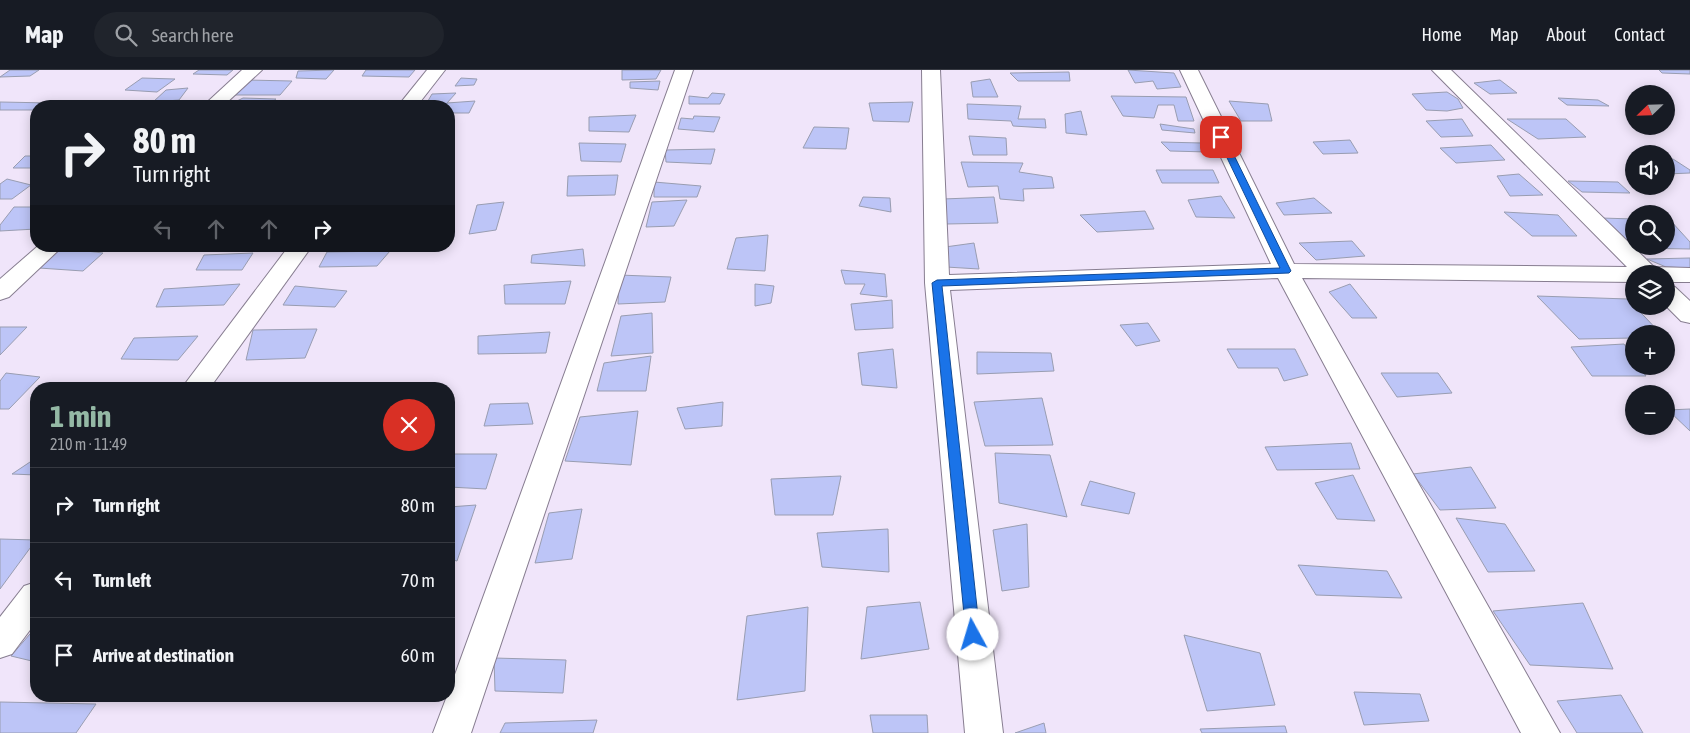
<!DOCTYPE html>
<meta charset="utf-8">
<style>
:root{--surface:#171b24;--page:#20242c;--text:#f1f3f6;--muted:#9ea1a6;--line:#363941;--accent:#94b9a5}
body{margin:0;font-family:"Asap Condensed",sans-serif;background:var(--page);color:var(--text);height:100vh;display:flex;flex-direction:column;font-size:19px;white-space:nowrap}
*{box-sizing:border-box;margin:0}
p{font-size:16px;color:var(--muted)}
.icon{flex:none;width:28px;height:28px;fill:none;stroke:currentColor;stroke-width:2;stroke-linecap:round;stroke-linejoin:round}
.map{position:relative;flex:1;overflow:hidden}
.drawer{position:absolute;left:30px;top:312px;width:425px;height:320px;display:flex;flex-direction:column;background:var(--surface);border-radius:20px;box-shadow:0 2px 12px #0003}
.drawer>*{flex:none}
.banner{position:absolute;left:30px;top:30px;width:425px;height:152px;border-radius:20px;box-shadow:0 2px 12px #0003;background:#171b24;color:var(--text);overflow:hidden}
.needle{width:32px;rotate:247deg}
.buttons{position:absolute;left:1625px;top:15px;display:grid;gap:10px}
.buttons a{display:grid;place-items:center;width:50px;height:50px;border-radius:50%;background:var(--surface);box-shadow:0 2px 12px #0003;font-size:25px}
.pin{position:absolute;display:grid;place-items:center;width:42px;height:42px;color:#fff;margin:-21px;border-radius:10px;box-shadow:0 2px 8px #0006}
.me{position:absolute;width:55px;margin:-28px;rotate:354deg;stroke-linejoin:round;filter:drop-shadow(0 0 4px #0008)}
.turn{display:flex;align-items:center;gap:18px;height:105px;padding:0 20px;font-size:22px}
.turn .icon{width:65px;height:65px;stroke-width:2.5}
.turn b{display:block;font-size:35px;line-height:42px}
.lanes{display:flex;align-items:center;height:48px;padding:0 20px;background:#0003;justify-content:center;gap:25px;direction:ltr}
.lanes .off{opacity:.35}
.round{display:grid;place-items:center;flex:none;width:52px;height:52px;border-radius:26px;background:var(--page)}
.overview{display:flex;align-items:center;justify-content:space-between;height:85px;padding:0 20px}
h1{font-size:30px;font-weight:700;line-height:38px;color:var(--accent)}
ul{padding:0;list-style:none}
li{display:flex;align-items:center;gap:15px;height:75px;padding:0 20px;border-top:1px solid var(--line)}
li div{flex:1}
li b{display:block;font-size:19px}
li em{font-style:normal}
header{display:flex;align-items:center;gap:30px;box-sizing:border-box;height:70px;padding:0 25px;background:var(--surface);border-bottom:1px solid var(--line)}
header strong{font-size:24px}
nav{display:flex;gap:28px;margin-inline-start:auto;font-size:18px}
.search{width:350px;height:45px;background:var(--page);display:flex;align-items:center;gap:12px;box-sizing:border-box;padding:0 18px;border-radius:28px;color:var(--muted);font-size:19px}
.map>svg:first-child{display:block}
</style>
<header>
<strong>Map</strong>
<div class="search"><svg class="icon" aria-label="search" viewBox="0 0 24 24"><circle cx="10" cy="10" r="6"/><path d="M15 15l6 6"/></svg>Search here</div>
<nav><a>Home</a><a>Map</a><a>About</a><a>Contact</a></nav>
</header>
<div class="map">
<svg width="1690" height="663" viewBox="0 0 1690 663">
<rect width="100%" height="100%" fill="#f0e5fa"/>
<g fill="#bdc5f7" stroke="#999db1">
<polygon points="10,0 39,0 30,6 0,7"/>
<polygon points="199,0 233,0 227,5 193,4"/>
<polygon points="334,0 326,9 296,8 298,1"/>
<polygon points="366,0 415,0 409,7 362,6"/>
<polygon points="622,0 661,0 656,9 622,10"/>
<polygon points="1128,0 1174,3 1181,17 1157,19 1153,11 1135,13"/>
<polygon points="1659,0 1690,0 1690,4 1662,3"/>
<polygon points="1069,2 1070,11 1018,11 1010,3"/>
<polygon points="142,8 175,9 157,22 125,20"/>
<polygon points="461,8 477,9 474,15 455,16"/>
<polygon points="990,9 998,27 973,27 971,12"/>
<polygon points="246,10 292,11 280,25 229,25"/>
<polygon points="1500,10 1517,23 1490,24 1474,13"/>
<polygon points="660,11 658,20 630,18 630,12"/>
<polygon points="188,18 179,30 153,32 166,20"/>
<polygon points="1447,22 1458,29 1463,38 1447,41 1426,40 1412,24"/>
<polygon points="456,23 447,33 475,31 469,43 449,43 449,36 425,36 432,24"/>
<polygon points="712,23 725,24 720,34 689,34 689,26 708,28"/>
<polygon points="1111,26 1186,27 1194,51 1178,51 1174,35 1158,35 1154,48 1123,46"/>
<polygon points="243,28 276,29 268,35 233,33"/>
<polygon points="1558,28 1598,30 1609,36 1567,35"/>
<polygon points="1229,31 1268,34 1272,51 1241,51"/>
<polygon points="0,32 51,33 44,36 36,36 35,40 0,40"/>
<polygon points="913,32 909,52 873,51 869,33"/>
<polygon points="967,34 1021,36 1018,49 1045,49 1046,58 1013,56 1011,51 968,49"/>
<polygon points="1081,41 1087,65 1066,63 1065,44"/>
<polygon points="636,45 629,62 589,61 589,47"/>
<polygon points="694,46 720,47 714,62 678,59 681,48 693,49"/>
<polygon points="1462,49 1473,66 1441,67 1426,51"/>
<polygon points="1507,49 1566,49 1586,67 1538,69"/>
<polygon points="1160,54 1194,59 1195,63 1162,60"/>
<polygon points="814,57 849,58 846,79 803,78"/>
<polygon points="969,66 1006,68 1007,85 973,85"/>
<polygon points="1350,70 1358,83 1323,84 1313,72"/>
<polygon points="1161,72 1202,73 1208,82 1170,81"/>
<polygon points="579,73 626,74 621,92 581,91"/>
<polygon points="1491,75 1505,90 1456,93 1440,78"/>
<polygon points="715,79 711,94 666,92 665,80"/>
<polygon points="25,86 36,86 36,98 13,98"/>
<polygon points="1666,89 1673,89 1690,100 1690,103 1666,104"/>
<polygon points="961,92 1023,93 1019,102 1052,107 1054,118 1023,119 1024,131 1000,129 998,116 968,117"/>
<polygon points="1156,100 1213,100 1219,113 1162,113"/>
<polygon points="1519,104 1543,125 1510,126 1497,106"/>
<polygon points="618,105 615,125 567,126 568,106"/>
<polygon points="7,109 31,115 12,129 0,129 0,114"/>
<polygon points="1568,111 1618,112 1630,123 1582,122"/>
<polygon points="654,112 701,116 697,127 654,127"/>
<polygon points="1221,126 1235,148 1196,147 1188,130"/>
<polygon points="863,127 890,128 891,142 859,136"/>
<polygon points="994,127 998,153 946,154 943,129"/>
<polygon points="1314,128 1332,143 1284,145 1276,133"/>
<polygon points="687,130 674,156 646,157 652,132"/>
<polygon points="504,132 496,160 469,164 477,135"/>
<polygon points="14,137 36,137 36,159 0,161 0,155"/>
<polygon points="1145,141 1154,159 1097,162 1080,145"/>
<polygon points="1504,142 1558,145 1577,166 1532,166"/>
<polygon points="1601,148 1634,149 1634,176 1666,176 1666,150 1670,150 1690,172 1690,179 1631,178"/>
<polygon points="768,165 765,201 727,199 736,168"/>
<polygon points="1352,171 1365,186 1316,190 1299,173"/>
<polygon points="974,173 979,199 946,197 945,177"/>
<polygon points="61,178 103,183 83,201 39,198"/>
<polygon points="583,179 585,196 531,193 532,185"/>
<polygon points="390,181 377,196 319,197 327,182"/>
<polygon points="253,183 242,200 196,200 204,185"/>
<polygon points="1690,188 1690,198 1666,197 1647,189"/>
<polygon points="841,200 885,204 887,227 860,224 865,214 845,214"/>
<polygon points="619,205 671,207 665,232 618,234"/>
<polygon points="571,211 565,234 505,234 504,215"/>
<polygon points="240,214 224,235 156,237 164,219"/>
<polygon points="755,214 774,216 771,233 755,236"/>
<polygon points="1350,214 1377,248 1352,248 1329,222"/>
<polygon points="295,216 347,221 335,237 283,235"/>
<polygon points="1537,226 1628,229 1661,264 1634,264 1634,268 1579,269"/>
<polygon points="892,230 893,258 855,260 851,234"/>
<polygon points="652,243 653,283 611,286 621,246"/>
<polygon points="1148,253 1160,271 1136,276 1120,255"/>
<polygon points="0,257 27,257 0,285"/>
<polygon points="317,259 305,288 246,290 253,260"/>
<polygon points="550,262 546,283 478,284 478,266"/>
<polygon points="198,266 178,290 121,289 134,268"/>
<polygon points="1624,274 1634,288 1634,296 1639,296 1646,306 1592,306 1571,277"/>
<polygon points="893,279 897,318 862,315 858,283"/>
<polygon points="1227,279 1295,279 1308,305 1284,311 1278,298 1238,298"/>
<polygon points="977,282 1051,283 1054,301 977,304"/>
<polygon points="651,286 646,321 597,321 604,293"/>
<polygon points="6,303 40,307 9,339 0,339 0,311"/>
<polygon points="1381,303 1438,303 1452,323 1397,327"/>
<polygon points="1042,328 1053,375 985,376 974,332"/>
<polygon points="723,332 722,356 685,359 677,338"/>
<polygon points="528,333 533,354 484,356 490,334"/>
<polygon points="1690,339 1690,361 1668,340"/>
<polygon points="638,341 631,395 565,391 580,347"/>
<polygon points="1351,373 1360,399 1277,400 1265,377"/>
<polygon points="995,383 1050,385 1067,447 999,433"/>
<polygon points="449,384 497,384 486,419 449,417"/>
<polygon points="36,388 36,405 12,404"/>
<polygon points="1471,397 1496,438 1440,440 1413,404"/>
<polygon points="1353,405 1375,451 1337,449 1315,413"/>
<polygon points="841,406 833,445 775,445 771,409"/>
<polygon points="1090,411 1135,423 1129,444 1081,435"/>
<polygon points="476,435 457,491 449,489 449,437"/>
<polygon points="582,439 572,489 535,493 549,443"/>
<polygon points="1456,448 1505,454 1535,501 1488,502"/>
<polygon points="1027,454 1029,517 1002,521 993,460"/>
<polygon points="888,459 889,502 822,497 817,463"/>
<polygon points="0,469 36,470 0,519"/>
<polygon points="1298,495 1387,501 1402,528 1316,525"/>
<polygon points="920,532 929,579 861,589 867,537"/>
<polygon points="1583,533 1613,599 1530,595 1493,541"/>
<polygon points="808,537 805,621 737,630 747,546"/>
<polygon points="36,557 36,592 11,586"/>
<polygon points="1184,565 1260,583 1275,635 1207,641"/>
<polygon points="494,588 566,590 563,623 495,621"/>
<polygon points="1354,622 1420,624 1429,651 1364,655"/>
<polygon points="1621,625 1643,663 1577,663 1557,631"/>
<polygon points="0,632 96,634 76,663 0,663"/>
<polygon points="870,645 927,645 928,663 873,663"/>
<polygon points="597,650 593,663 500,663 505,653"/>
<polygon points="1044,653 1046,663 1015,663"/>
<polygon points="1285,656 1287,663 1202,663 1200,659"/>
</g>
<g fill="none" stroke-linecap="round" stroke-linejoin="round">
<defs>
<g id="street">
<polygon points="242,0 262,0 223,36 203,36"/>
<polygon points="427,0 445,0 417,36 398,36"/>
<polygon points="675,0 693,0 471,663 433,663 447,626 449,626 449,621"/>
<polygon points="922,0 940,0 949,205 1271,194 1180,0 1198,0 1294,194 1627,197 1432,0 1451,0 1654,197 1690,198 1690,212 1666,212 1666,204 1634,204 1634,212 1302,208 1560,663 1521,663 1278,208 950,220 1003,663 965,663 925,213"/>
<polygon points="38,176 63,176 9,227 0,230 0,209"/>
<polygon points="289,176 312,176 209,319 181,319"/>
<polygon points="1666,215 1675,217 1690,231 1690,253 1681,251 1666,236"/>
<polygon points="36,512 36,552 12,584 0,588 0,547 24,516"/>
</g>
</defs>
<use href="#street" stroke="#877d90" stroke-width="2"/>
<use href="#street" fill="#fff" fill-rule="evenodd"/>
</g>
<polygon fill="#1a73e8" stroke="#114b97" points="1218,65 1225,67 1291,201 1289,203 942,216 980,565 978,570 973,571 968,570 966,565 932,213 937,210 1280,198 1217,67"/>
</svg>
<div class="buttons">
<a><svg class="needle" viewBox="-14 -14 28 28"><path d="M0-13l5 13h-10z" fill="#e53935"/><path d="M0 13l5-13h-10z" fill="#9ea1a6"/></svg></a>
<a><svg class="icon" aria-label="sound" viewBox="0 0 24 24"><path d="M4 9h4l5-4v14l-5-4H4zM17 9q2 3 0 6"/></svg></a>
<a><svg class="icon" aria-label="search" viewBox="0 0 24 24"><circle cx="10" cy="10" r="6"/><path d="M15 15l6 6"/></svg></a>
<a><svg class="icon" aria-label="layers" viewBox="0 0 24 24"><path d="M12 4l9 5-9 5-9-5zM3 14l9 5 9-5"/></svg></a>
<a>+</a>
<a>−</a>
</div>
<div class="pin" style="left:1221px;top:67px;background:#d93025"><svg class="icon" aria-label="arrive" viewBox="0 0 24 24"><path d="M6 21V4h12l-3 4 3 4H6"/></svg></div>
<svg class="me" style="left:973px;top:565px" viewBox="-20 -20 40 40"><circle r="19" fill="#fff"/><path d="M0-13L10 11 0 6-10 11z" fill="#1a73e8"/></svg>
<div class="banner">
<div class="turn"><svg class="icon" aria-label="right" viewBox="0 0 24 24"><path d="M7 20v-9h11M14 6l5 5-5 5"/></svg><div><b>80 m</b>Turn right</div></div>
<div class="lanes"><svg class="icon off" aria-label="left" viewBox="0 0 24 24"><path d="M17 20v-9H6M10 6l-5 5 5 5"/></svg><svg class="icon off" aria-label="ahead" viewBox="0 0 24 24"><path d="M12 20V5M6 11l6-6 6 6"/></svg><svg class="icon off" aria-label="ahead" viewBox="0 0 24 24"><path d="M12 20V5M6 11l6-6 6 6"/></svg><svg class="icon" aria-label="right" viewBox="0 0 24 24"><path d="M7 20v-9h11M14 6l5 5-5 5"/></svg></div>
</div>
<section class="drawer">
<div class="overview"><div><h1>1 min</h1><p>210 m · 11:49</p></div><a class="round" style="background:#d93025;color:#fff"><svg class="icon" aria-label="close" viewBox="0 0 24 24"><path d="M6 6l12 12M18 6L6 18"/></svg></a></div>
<ul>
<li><svg class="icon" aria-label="right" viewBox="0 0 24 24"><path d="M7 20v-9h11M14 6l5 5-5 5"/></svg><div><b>Turn right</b></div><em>80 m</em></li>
<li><svg class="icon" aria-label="left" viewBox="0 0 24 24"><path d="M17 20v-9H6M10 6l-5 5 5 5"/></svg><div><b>Turn left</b></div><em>70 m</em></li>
<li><svg class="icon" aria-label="arrive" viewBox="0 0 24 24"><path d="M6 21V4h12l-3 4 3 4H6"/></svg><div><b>Arrive at destination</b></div><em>60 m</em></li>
</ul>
</section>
</div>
